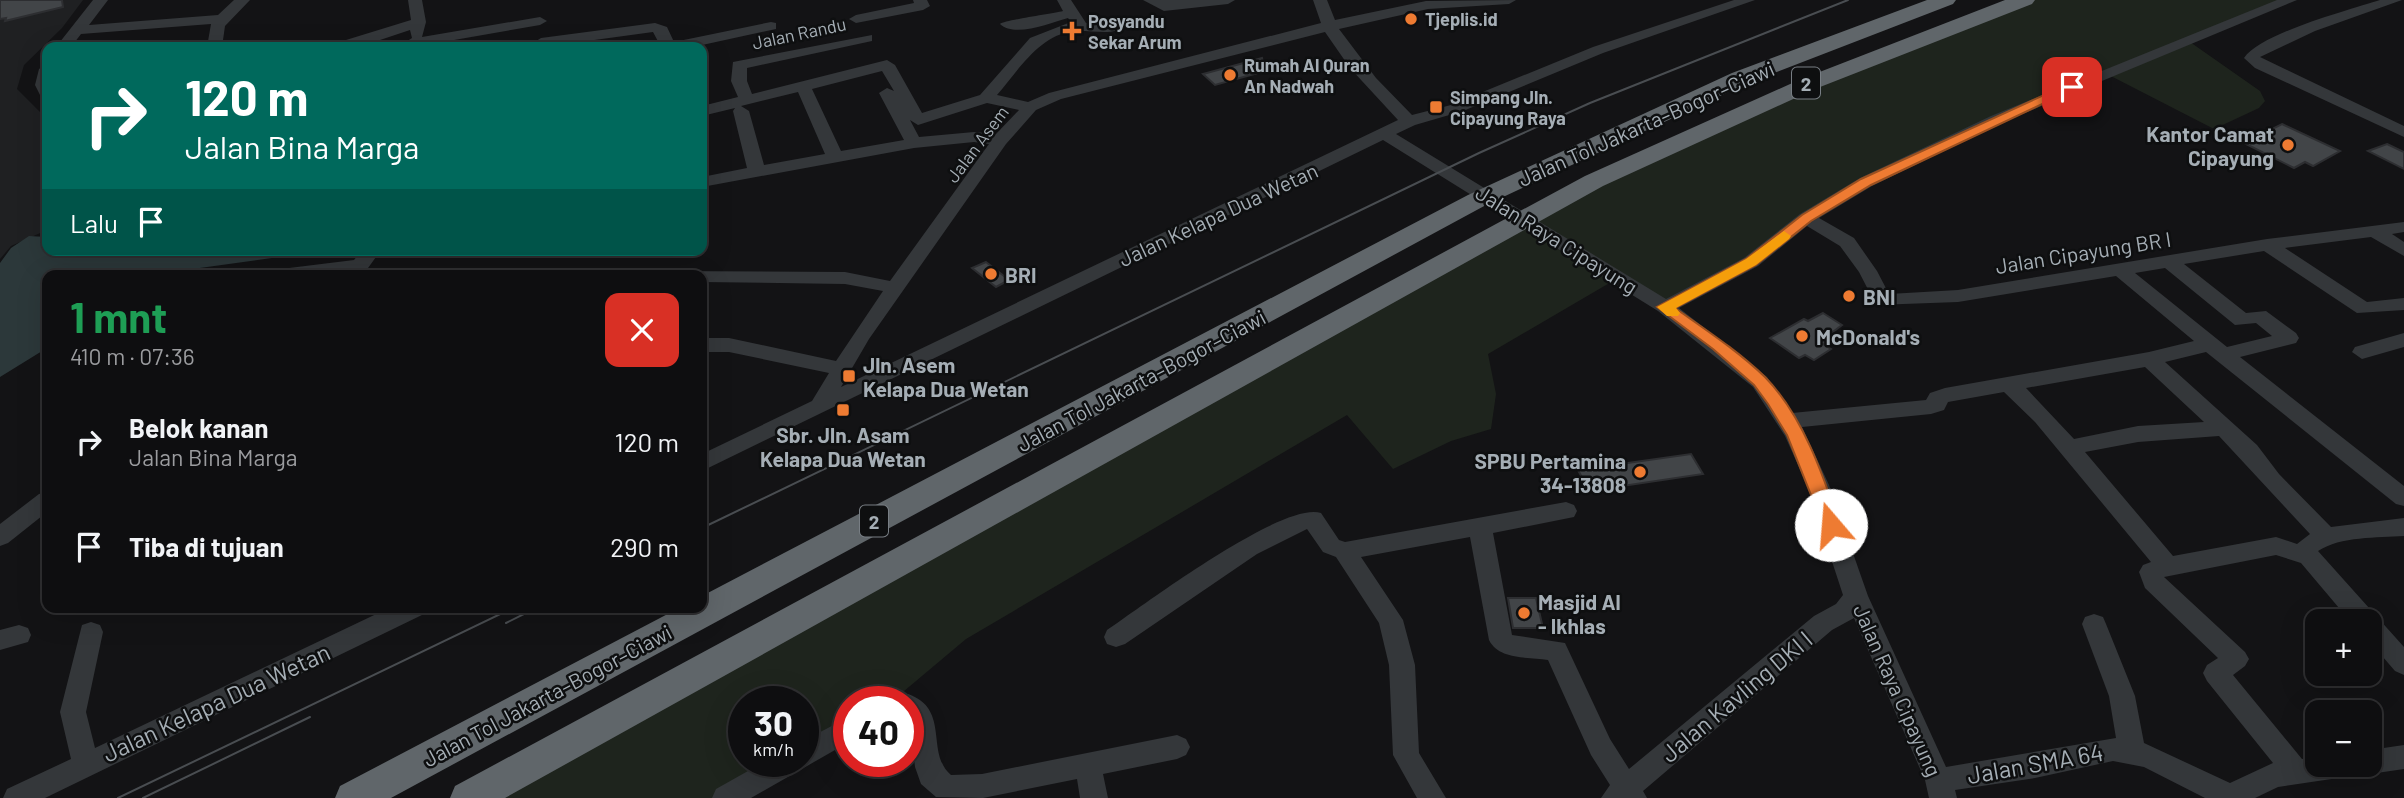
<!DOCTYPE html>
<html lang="id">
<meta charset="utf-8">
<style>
:root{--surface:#0e0e10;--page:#171719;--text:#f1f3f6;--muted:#9b9c9f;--line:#2e2e30}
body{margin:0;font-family:Barlow,sans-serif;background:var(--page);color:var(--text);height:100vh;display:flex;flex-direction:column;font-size:26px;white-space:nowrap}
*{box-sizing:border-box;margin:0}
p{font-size:23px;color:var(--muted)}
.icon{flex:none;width:38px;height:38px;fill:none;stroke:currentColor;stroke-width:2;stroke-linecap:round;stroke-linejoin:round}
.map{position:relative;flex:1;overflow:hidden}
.details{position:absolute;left:42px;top:270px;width:665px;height:343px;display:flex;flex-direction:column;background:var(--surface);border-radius:14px;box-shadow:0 7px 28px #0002,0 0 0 2px var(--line)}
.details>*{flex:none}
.hud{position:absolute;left:42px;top:42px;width:665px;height:214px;border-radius:14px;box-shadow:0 7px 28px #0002,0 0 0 2px var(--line);background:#00695c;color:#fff;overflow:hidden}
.tools{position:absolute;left:2305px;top:609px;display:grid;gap:14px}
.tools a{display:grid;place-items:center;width:77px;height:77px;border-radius:14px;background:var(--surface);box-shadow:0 7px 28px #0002,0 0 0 2px var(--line);font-size:35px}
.speed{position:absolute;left:728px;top:686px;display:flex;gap:14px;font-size:35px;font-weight:700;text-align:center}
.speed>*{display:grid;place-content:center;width:91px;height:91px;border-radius:50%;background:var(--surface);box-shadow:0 7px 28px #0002,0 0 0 2px var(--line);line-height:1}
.speed small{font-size:18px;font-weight:400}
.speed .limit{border:10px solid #d22;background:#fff;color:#111}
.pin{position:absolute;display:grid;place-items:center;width:60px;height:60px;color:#fff;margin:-30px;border-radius:14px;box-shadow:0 4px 10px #0006}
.me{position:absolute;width:77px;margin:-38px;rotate:342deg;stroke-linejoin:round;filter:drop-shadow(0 0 5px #0008)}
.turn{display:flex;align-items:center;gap:24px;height:147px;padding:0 28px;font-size:32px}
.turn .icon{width:91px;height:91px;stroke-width:2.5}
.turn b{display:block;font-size:49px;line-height:60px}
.then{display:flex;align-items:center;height:66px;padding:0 28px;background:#0003;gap:14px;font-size:26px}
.round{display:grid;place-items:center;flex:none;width:74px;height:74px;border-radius:14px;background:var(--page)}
.summary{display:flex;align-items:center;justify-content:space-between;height:119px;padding:0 28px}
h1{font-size:42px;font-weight:700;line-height:52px;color:#1e9e55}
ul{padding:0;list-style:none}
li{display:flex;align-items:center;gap:21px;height:105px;padding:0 28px}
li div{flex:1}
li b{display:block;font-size:26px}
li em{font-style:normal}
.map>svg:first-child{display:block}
</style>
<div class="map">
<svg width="2404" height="798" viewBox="0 0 2404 798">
<rect width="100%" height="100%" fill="#131315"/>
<polygon fill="#1f2022" points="0,0 83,0 62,28 24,65 17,89 47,119 47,230 11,246 0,259"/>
<polygon fill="#1e241d" points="2025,0 2291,0 2190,42 2260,91 2265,101 2259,108 2214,129 2105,73 1928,151 1665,307 1618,278 1488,354 1496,394 1491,429 1451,441 1393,469 1347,415 966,639 891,702 849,702 849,727 803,753 803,702 744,702 744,761 789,761 727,798 468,798 1530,220 1594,181"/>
<polygon fill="#2c383a" points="29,236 47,237 47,250 329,250 149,275 47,275 47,348 0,377 0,263 11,248"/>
<g fill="#424548" stroke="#2d2e31" stroke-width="2">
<polygon points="0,0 62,0 63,7 5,21 6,18 0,19"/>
<polygon points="1262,58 1265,71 1215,85 1203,74"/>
<polygon points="2282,124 2340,151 2313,166 2305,162 2294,168 2244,143"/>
<polygon points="2387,144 2404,152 2404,169 2368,151"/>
<polygon points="986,262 1009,280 996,287 972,268"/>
<polygon points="1823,313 1842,325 1829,335 1834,338 1823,344 1831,349 1814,360 1805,355 1799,358 1770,338 1804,319 1808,321"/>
<polygon points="1691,454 1703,474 1589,491 1578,470"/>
<polygon points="1508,598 1536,598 1543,628 1513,628"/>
</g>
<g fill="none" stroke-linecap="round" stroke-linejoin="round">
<g fill="#34373a" fill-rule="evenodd">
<polygon points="93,0 108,0 89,25 218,15 234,0 250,0 225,26 222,47 207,47 211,24 81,34 71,47 56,47"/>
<polygon points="408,0 422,0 426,22 422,37 540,17 547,21 540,25 414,47 404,43 412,38 410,30 371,43 336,47 333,44 411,20"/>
<polygon points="913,0 927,0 930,6 923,10 856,23 849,19 856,15 914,3"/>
<path d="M1057,0h14l15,23 32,-1 7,4c-11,11 -37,3 -51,5 -35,4 -56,40 -77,64l31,7 21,-9 272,-70 -8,-23h14l8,20 91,-19 90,-1 -7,4 -81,5 -89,20 37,49 36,37 39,-10 142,-58 141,-47h21l-152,53 -140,58 -48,14 -19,9 270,165 78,-41 56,-44 60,-36 131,-62 286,-116h20l-294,122 -131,64 -53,32 35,20 23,33 12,23 69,-4 309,-51 137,-17v10l-12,2 12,8v14l-33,-19 -86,11 82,54 37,-4v12l-47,3 -93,-62 -80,13 62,49 20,-2 30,22 3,5 -3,5 -56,14 164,129v20l-8,-2 -190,-152 -41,10 92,83 22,29 52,53 73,-9v18c-27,2 -63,0 -86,15l86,96v28l-9,-4 -25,-29v-21h-20l-49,-58 -25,-8 -112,22 81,75 4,7 -4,7 -12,9 69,84 15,-2v8h53v-15l34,-5v24l-34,5 -9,-4 -3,-4 -3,7 -10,4 -67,10 -23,11h-50l-61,-31 -31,-6 -78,17 -80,12 2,8h-28l-4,-18 -71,-162 -22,12 -189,161 4,7h-46l9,-13 -19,-30 -43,-95c-20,-3 -49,0 -59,-20l-19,-103 -109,20 42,63 12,45 4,88 27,45h-29l-24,-43 -4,-90 -10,-42 -43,-66 -13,-5 -16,-23 -50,25 -132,90 -9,3 -9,-3 -3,-7 3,-7c37,-25 175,-129 214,-117l18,27 6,2 221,-40 8,3 3,6 -3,6 -81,16 19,102 53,8 45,96 19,30 185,-153 22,-12 7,-9 -36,-110 -22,-49 -32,-49 -95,-76 -275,-171 -681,331v-17l110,-53 17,-28 -100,-21h-27v-14h27l107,23 47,-70 -38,-7 -143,-2v-7h-46l2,-4 187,1 45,9 99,-137 -15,-2 -60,6 -212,39v-10l45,-9 -14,-57 2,-3 -33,8v-10l36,-9 -7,-16 2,-19 139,-27v6l-125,27v13l5,13 135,-34 8,5 27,48 58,-18 50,-57 41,-16 -3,-4c-18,5 -53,20 -68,6 5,-4 51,-10 63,-13zM1325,32l25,36 48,52 -557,267 28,-48 137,-195 30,-34 25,-11zM882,71l12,20 -7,-3 -8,5 25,47 -63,11 -29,-62zM798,92l27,62 -61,11 -15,-54 -8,-5zM987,103l32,7 -23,24 -22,-2 -55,5 -9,-17 8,5zM1807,226l33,20 19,26 17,33 82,-3 158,-26 78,65 -45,11 -204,36 -15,5 -4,7 -134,13 -25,-36 -88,-69 79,-42zM2165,268l70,57 21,-2 16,13 -45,11 -92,-74zM2145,367l59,55 -66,4 -64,13 -48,-51zM2004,392l31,30 116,140 -8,3 -4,7 6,16 73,70 -11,7 -4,8 4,8 66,82 -43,20 -86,-40 -9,-47 -29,-72 -3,-7 -9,-3 -9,3 -3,7 27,72 7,42 -170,29 -78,-171 -39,-111 -27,-58 129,-13 13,-4 4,-8zM2219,436l91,98 -13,10 -21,-7 -103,19 -88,-104 53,-10z"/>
<polygon points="1143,0 1235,0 1228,4 1164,11"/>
<path d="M2380,0h22l-87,31 -55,26 144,69v11l-149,-69 -11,-10c17,-25 105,-48 136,-58z"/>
<polygon points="771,22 776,23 776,29 693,47 661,47 653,32 543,47 533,43 541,38 655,23 667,27 674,42"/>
<polygon points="47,64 47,99 41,97 35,85 39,69"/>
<polygon points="362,250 381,250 363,275 272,275 281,269 354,260"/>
<polygon points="2404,333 2404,347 2362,359 2352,352 2355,347"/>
<polygon points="47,492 47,512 8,543 0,546 0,524 39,494"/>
<polygon points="391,607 427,607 424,614 45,798 3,798 7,789 71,759 60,712 82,625 91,622 100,625 103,632 86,712 95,748"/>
<polygon points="19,625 28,628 31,635 28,642 0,650 0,630"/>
<path d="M908,694c43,15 17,59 43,81l31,-1 195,-39 9,4 4,8 -4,8 -9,4 -74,15 5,24h-28l-3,-19 -94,19 -47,-1 -15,-13 -6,-17 -7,-65h-11l2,-5z"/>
<polygon points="849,717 849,742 751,798 712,798 716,789 766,761 803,761 803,741"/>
</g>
<g fill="#60666a" fill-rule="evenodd">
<polygon points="1927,0 1956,0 1953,4 1748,83 1486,205 391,798 335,798 340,786 681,607 702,607 702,596 1468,195 1732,73"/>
<polygon points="2005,0 2035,0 2032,4 1815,89 1603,186 505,798 450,798 455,786 1585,176 1799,80"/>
</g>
<g stroke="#494d51" stroke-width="2">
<polyline points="702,528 1479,153 1590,103 1848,0"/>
<polyline points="506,623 538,607"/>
<polyline points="118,798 515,607"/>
<polyline points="143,798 310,717"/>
</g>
</g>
<path fill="#ee7b32" stroke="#9b5020" stroke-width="2" d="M2068,84l10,3 -207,98 -60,36 -55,44 -81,43c31,22 63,43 90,69 38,39 58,98 75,148l-9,7 -6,-2 -38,-95 -19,-31 -14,-19 -41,-36 -56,-42 89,-48 56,-44 59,-36z"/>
<polygon fill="#f59e0b" points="1784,231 1791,236 1789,239 1756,265 1676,308 1680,313 1678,316 1667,316 1657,307 1746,259"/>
<g fill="#ee7b32" stroke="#0e0f10" stroke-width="2.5">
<circle cx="1411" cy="19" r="7"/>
<path d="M1068.5 20.5h7v7h7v7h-7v7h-7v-7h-7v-7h7z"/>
<circle cx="1230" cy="75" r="7"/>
<rect x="1429" y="100" width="14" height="14" rx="3.5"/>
<circle cx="2288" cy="145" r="7"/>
<circle cx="991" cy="274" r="7"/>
<circle cx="1849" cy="296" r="7"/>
<circle cx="1802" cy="336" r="7"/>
<rect x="842" y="369" width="14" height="14" rx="3.5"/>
<rect x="836" y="403" width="14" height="14" rx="3.5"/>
<circle cx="1640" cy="472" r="7"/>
<circle cx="1524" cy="613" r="7"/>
</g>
<g text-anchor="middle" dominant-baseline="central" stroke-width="5" stroke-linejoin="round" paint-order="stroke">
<g font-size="18" font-weight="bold" fill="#a5aeb5" stroke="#0e0f10" text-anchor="start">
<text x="1425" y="19">Tjeplis.id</text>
<text x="1088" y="21">Posyandu<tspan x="1088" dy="21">Sekar Arum</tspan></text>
<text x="1244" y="65">Rumah Al Quran<tspan x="1244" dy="21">An Nadwah</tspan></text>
<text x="1450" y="97">Simpang Jln.<tspan x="1450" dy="21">Cipayung Raya</tspan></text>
</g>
<g font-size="18" fill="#a5aeb5" stroke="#0e0f10">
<text transform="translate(799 33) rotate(-12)">Jalan Randu</text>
<text transform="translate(977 144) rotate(-53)">Jalan Asem</text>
</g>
<g fill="#0e0f10" stroke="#787e84" stroke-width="2">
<rect x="1792" y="67.5" width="28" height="31" rx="5"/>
<rect x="860" y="505.5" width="28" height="31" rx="5"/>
</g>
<g font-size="19" font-weight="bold" fill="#a5aeb5">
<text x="1806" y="83">2</text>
<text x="874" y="521">2</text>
</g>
<g font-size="21" fill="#a5aeb5" stroke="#0e0f10">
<text transform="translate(1646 123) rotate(-24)">Jalan Tol Jakarta–Bogor–Ciawi</text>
<text transform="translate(1218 214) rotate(-25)">Jalan Kelapa Dua Wetan</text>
<text transform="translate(1557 239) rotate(32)">Jalan Raya Cipayung</text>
<text transform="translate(2083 252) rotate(-9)">Jalan Cipayung BR I</text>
<text transform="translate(1141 380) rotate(-28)">Jalan Tol Jakarta–Bogor–Ciawi</text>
<text transform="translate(1898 690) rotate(66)">Jalan Raya Cipayung</text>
<text transform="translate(547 695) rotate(-28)">Jalan Tol Jakarta–Bogor–Ciawi</text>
</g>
<g font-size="21" font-weight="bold" fill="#a5aeb5" stroke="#0e0f10" text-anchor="start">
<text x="2274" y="133" text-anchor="end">Kantor Camat<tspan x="2274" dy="24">Cipayung</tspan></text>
<text x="1005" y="274">BRI</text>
<text x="1863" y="296">BNI</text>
<text x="1816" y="336">McDonald's</text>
<text x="863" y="364">Jln. Asem<tspan x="863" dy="24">Kelapa Dua Wetan</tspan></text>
<text x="843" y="434" text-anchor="middle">Sbr. Jln. Asam<tspan x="843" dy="24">Kelapa Dua Wetan</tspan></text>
<text x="1626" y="460" text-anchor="end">SPBU Pertamina<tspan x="1626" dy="24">34-13808</tspan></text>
<text x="1538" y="601">Masjid Al<tspan x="1538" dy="24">- Ikhlas</tspan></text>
</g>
<g font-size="24" fill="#a5aeb5" stroke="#0e0f10">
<text transform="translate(1736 696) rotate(-40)">Jalan Kavling DKI I</text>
<text transform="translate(216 702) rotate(-25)">Jalan Kelapa Dua Wetan</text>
<text transform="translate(2035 763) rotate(-10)">Jalan SMA 64</text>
</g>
</g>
</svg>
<div class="tools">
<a>+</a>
<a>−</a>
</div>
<div class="speed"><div>30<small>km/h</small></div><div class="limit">40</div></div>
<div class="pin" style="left:2072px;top:87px;background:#d93025"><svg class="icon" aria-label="arrive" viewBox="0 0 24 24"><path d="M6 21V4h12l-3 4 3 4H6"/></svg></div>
<svg class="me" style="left:1831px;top:525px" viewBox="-20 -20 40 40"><circle r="19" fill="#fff"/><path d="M0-13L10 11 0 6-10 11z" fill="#ee7b32"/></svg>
<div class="hud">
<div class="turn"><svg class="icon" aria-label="right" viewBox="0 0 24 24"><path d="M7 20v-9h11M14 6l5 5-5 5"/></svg><div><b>120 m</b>Jalan Bina Marga</div></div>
<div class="then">Lalu<svg class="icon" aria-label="arrive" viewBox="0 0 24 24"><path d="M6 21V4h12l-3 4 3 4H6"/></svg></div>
</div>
<section class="details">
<div class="summary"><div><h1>1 mnt</h1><p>410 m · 07:36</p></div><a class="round" style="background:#d93025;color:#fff"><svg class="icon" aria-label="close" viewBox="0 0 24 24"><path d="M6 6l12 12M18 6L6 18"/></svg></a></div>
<ul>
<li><svg class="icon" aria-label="right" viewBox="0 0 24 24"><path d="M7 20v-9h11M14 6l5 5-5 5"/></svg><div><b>Belok kanan</b><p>Jalan Bina Marga</p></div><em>120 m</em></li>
<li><svg class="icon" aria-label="arrive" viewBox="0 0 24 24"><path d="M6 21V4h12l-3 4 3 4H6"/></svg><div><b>Tiba di tujuan</b></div><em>290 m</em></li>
</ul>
</section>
</div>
